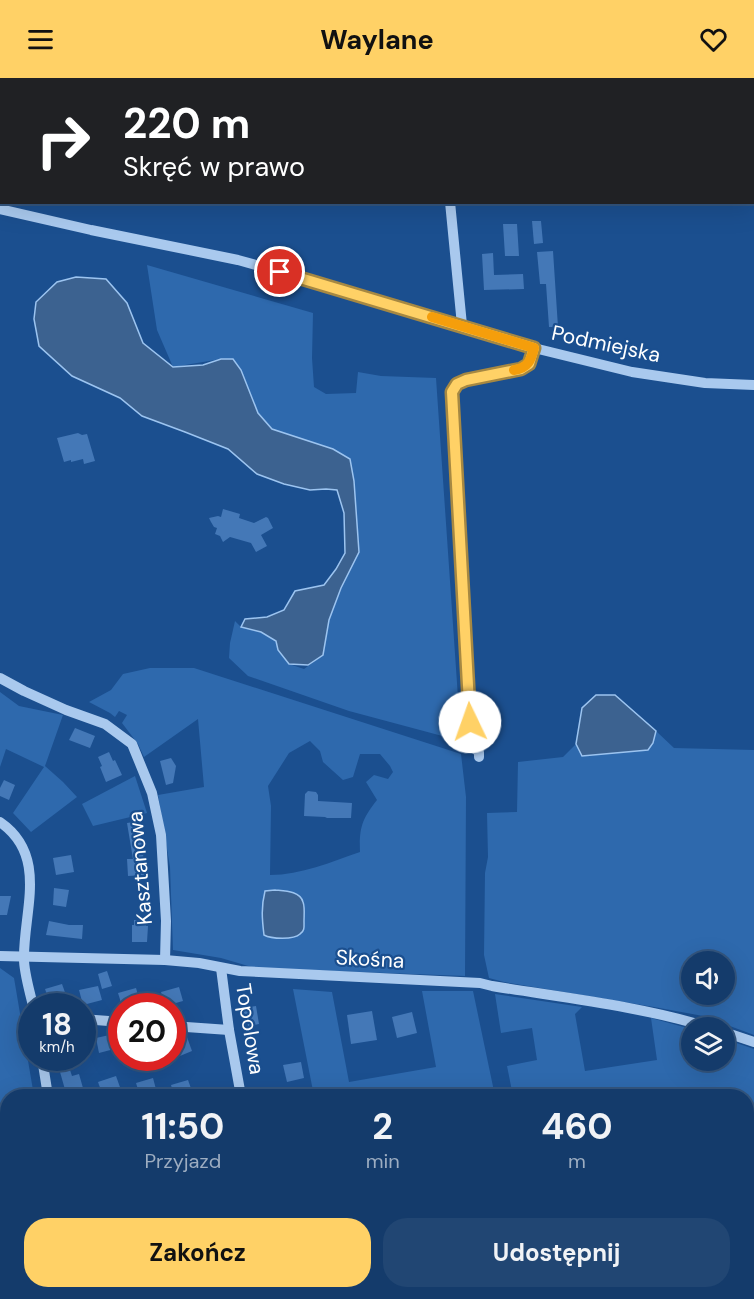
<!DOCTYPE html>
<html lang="pl">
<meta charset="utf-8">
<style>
:root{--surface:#143b6b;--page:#214673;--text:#f1f3f6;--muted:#9dadc1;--line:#33557e;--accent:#ffd166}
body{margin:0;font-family:"DM Sans",sans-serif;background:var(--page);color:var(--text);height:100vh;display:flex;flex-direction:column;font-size:22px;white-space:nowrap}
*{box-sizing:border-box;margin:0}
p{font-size:20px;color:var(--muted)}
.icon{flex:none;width:33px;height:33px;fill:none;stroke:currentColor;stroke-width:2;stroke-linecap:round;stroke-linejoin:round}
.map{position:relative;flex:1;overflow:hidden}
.sheet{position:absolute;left:0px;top:1011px;width:754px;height:210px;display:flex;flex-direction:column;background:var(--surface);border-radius:24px 24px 0 0;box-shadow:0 6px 24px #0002,0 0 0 2px var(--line)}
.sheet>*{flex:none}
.banner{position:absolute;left:0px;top:0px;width:754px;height:126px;box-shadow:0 6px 24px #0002,0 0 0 2px var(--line);background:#202124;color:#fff;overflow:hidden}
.controls{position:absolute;left:681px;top:873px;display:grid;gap:12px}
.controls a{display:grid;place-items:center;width:54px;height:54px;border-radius:50%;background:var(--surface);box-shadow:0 6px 24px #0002,0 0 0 2px var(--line);font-size:30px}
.speed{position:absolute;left:18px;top:915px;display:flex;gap:12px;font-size:30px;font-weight:700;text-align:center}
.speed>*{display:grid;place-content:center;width:78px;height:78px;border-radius:50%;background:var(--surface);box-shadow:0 6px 24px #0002,0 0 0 2px var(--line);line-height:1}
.speed small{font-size:15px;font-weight:400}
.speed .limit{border:9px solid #d22;background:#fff;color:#111}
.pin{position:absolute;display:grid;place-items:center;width:51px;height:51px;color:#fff;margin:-26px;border:3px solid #fff;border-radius:50%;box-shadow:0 2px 6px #0007}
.me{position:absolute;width:66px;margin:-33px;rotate:357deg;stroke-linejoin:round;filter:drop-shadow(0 0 4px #0008)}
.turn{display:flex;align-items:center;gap:21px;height:126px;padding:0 24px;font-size:27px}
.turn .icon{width:78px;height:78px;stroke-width:2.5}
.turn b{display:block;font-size:42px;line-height:51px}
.eta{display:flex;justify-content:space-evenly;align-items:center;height:102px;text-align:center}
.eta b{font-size:36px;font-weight:700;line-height:42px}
.action{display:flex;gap:12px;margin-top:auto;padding:12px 24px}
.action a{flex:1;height:69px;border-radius:24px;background:var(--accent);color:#111;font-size:24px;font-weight:700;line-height:69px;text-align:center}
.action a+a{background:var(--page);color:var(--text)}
header{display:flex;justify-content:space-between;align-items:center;height:78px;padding:0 24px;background:var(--accent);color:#111;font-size:27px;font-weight:700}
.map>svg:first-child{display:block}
</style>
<header><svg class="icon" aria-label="menu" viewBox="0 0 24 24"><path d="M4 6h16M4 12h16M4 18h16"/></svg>Waylane<svg class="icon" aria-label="heart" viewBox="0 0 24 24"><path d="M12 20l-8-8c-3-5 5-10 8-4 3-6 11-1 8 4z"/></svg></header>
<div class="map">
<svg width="754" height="1221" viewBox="0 0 754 1221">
<rect width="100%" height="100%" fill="#1b4f8f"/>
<g fill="#2e69ad" fill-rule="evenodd">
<polygon points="147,187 313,235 312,280 314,309 326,316 356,315 358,294 381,298 436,300 461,663 349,633 248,598 229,580 230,565 235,543 241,549 261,554 276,563 278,572 289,586 304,591 323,577 329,542 341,510 359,474 354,403 350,381 272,351 258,335 239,289 233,281 221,281 173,289 157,252"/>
<path d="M150,590h44l267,86 5,43 -1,179 -210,-8 -34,-10 -48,-8 -3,-83 -12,-72 46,-8 -6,-68 -54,38 -6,-13 -16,-21 5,-8 -8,-4 -4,6 -5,-4 -21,-11 22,-12 12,-16zM310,663l10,10 3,11 20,18 10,-3 7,-23h20l10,12 3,6 -5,7 -14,-4 -8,7 11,18c-15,19 -18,28 -17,52 -29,10 -59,23 -90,23l1,-69 -3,-20 21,-33z"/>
<polygon points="0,614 19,628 63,637 45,688 63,704 77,719 31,754 13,735 44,689 6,671 0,689"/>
<path d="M656,653l18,17 80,2v285l-51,-19 -49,-9 -150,-25 -15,-4 -5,-23 1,-82 3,-16 -1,-44 30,-1 1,-50 45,-5 13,-13 6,12 71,-13zM692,884h32v32h-32z"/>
<polygon points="135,698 147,735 93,748 82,726"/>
<polygon points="0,890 14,900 34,1018 8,1018 7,1034 0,1033"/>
<polygon points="293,911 332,914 349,1004 436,989 422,913 473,913 495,1018 314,1018"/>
<polygon points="495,916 582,929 575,936 585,993 657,982 651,940 691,951 692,982 724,982 725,961 754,971 754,1206 747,1206 747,1018 513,1018 507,988 537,982 532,950 501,955"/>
<polygon points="0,1050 8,1051 8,1214 66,1214 67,1217 64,1221 6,1221 0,1185"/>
<polygon points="351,1214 530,1214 532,1221 353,1221"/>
<polygon points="673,1214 714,1214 715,1221 675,1221"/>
</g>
<g fill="#3c6290" stroke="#9cc4f0" stroke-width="1.5">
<polygon points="76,199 106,201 127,225 143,265 173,289 203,287 221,281 233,281 241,292 258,335 272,351 333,371 350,381 354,403 359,474 341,510 329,542 323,577 308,587 289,586 278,572 276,563 261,554 241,549 245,541 267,539 284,532 295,513 324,507 336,491 345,475 344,435 337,412 326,411 310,412 284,406 257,396 228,371 185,354 142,338 120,320 72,298 39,268 34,241 36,224 57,204"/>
<polygon points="596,617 615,617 656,653 653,665 648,672 582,678 576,666 582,630"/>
<path d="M275,812c10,1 25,1 28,12 2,5 1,14 1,19 0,5 1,10 -4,13 -6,6 -29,5 -36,1 -2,-16 -3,-28 1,-44z"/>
</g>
<g fill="#4478b7">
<polygon points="532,143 541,143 543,165 534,166"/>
<polygon points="503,146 517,146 519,178 505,178"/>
<polygon points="553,173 558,249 549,249 546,206 540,206 537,174"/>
<polygon points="493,175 494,197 523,196 524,211 484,212 482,176"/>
<polygon points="78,355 82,357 87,356 95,383 84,386 83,381 71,384 71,382 64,384 57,360"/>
<polygon points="223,431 240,436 239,440 254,445 266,439 268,440 273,450 261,457 267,468 256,474 251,465 230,459 223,464 220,458 215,456 217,450 214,449 211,444 209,440 218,438 221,439"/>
<polygon points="75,650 95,658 90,670 69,662"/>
<polygon points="109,674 113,683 115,682 122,697 106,704 100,689 102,688 98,679"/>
<polygon points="171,680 176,688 173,705 166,707 160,683"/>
<polygon points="4,702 15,707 9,722 0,718 0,710"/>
<polygon points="308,713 316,714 318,717 318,723 352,725 351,740 327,740 325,739 304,738 305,716"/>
<polygon points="140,743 145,797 128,798 127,781 133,781 127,745"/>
<polygon points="71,777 74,794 56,797 53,780"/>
<polygon points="54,810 69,812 66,829 53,827"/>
<polygon points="0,818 11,818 7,837 0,837"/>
<polygon points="134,842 146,842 146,848 148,848 147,864 132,864 132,847 134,847"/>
<polygon points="49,843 69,847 83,847 82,861 46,857"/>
<polygon points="107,893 112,908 102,911 98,896"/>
<polygon points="62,906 67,920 50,925 45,911"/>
<polygon points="98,908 102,922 83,927 79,912"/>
<polygon points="179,909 183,923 165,928 161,914"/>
<polygon points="136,910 140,924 122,928 118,915"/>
<polygon points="256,928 259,946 248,948 247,943 246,943 243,930"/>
<polygon points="372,933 377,962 351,966 347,937"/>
<polygon points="412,934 417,955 397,960 392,939"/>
<polygon points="114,956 118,970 99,975 96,960"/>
<polygon points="187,959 192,973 175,980 172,974 172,965"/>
<polygon points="301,984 304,1000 287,1004 283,987"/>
<polygon points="70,992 72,998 79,996 83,1010 66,1015 60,994"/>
<polygon points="116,998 121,1012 103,1018 98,1004"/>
<polygon points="153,1000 157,1015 145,1018 140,1018 136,1005"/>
<polygon points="188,1002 193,1016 184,1018 174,1018 171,1007"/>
</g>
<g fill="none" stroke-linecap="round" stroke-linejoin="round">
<g stroke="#a9c9ee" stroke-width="10">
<polyline points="438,0 438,2"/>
<polyline points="450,124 462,247"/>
<polyline points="0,131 91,152 238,182 302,200 534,270 632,294 705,305 754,307"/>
<polyline points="0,600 24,613 66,632 105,646 132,666 152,715 161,757 166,843 165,882"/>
<polyline points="479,679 479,674 469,667 470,644 452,314 457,307 466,301 521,291 529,286 534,270"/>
<path d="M0,744c48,33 24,88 24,134 -1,14 6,36 9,50"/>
<path d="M0,878l165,4 34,3 41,8 240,12 12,3c73,12 148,20 219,42"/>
<polyline points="221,890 229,952 241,1018"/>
<polyline points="82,941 122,944"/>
<polyline points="172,948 229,952"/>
<polyline points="724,954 754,964"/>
<polyline points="42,980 48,1018"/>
<polyline points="0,1040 8,1040"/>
<polyline points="82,1214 84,1221"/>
<polyline points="143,1214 281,1217 302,1214"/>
</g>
</g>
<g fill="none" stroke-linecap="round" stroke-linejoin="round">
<defs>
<polyline id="route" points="280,194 534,270 529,286 521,291 466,302 457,306 452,314 470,644"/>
</defs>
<use href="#route" stroke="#a68842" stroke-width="15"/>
<use href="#route" stroke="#ffd166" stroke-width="10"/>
<path stroke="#f59e0b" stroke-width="10" d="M432,239l102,31c-3,12 -6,20 -20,22"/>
</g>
<g text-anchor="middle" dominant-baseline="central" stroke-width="4.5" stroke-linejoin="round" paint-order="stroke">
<g font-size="21" fill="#fff" stroke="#1b4f8f">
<text transform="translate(606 266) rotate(12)">Podmiejska</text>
<text transform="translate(140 790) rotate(-95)">Kasztanowa</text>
<text transform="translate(370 881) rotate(3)">Skośna</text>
<text transform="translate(250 951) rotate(81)">Topolowa</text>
</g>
</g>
</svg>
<div class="controls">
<a><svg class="icon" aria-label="sound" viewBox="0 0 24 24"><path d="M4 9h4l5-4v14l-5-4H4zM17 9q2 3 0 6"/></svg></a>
<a><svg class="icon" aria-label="layers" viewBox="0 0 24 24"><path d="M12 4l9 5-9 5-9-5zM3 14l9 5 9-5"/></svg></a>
</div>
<div class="speed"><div>18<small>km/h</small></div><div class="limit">20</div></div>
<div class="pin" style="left:280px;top:194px;background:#d93025"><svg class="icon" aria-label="arrive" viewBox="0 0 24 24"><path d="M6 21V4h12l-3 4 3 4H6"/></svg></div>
<svg class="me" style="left:470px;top:644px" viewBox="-20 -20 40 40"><circle r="19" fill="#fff"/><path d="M0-13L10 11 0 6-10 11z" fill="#ffd166"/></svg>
<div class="banner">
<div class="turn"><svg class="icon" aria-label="right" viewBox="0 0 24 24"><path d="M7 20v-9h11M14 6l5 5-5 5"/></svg><div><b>220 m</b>Skręć w prawo</div></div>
</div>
<section class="sheet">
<div class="eta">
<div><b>11:50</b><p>Przyjazd</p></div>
<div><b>2</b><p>min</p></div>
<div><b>460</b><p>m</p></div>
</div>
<div class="action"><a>Zakończ</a><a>Udostępnij</a></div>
</section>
</div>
